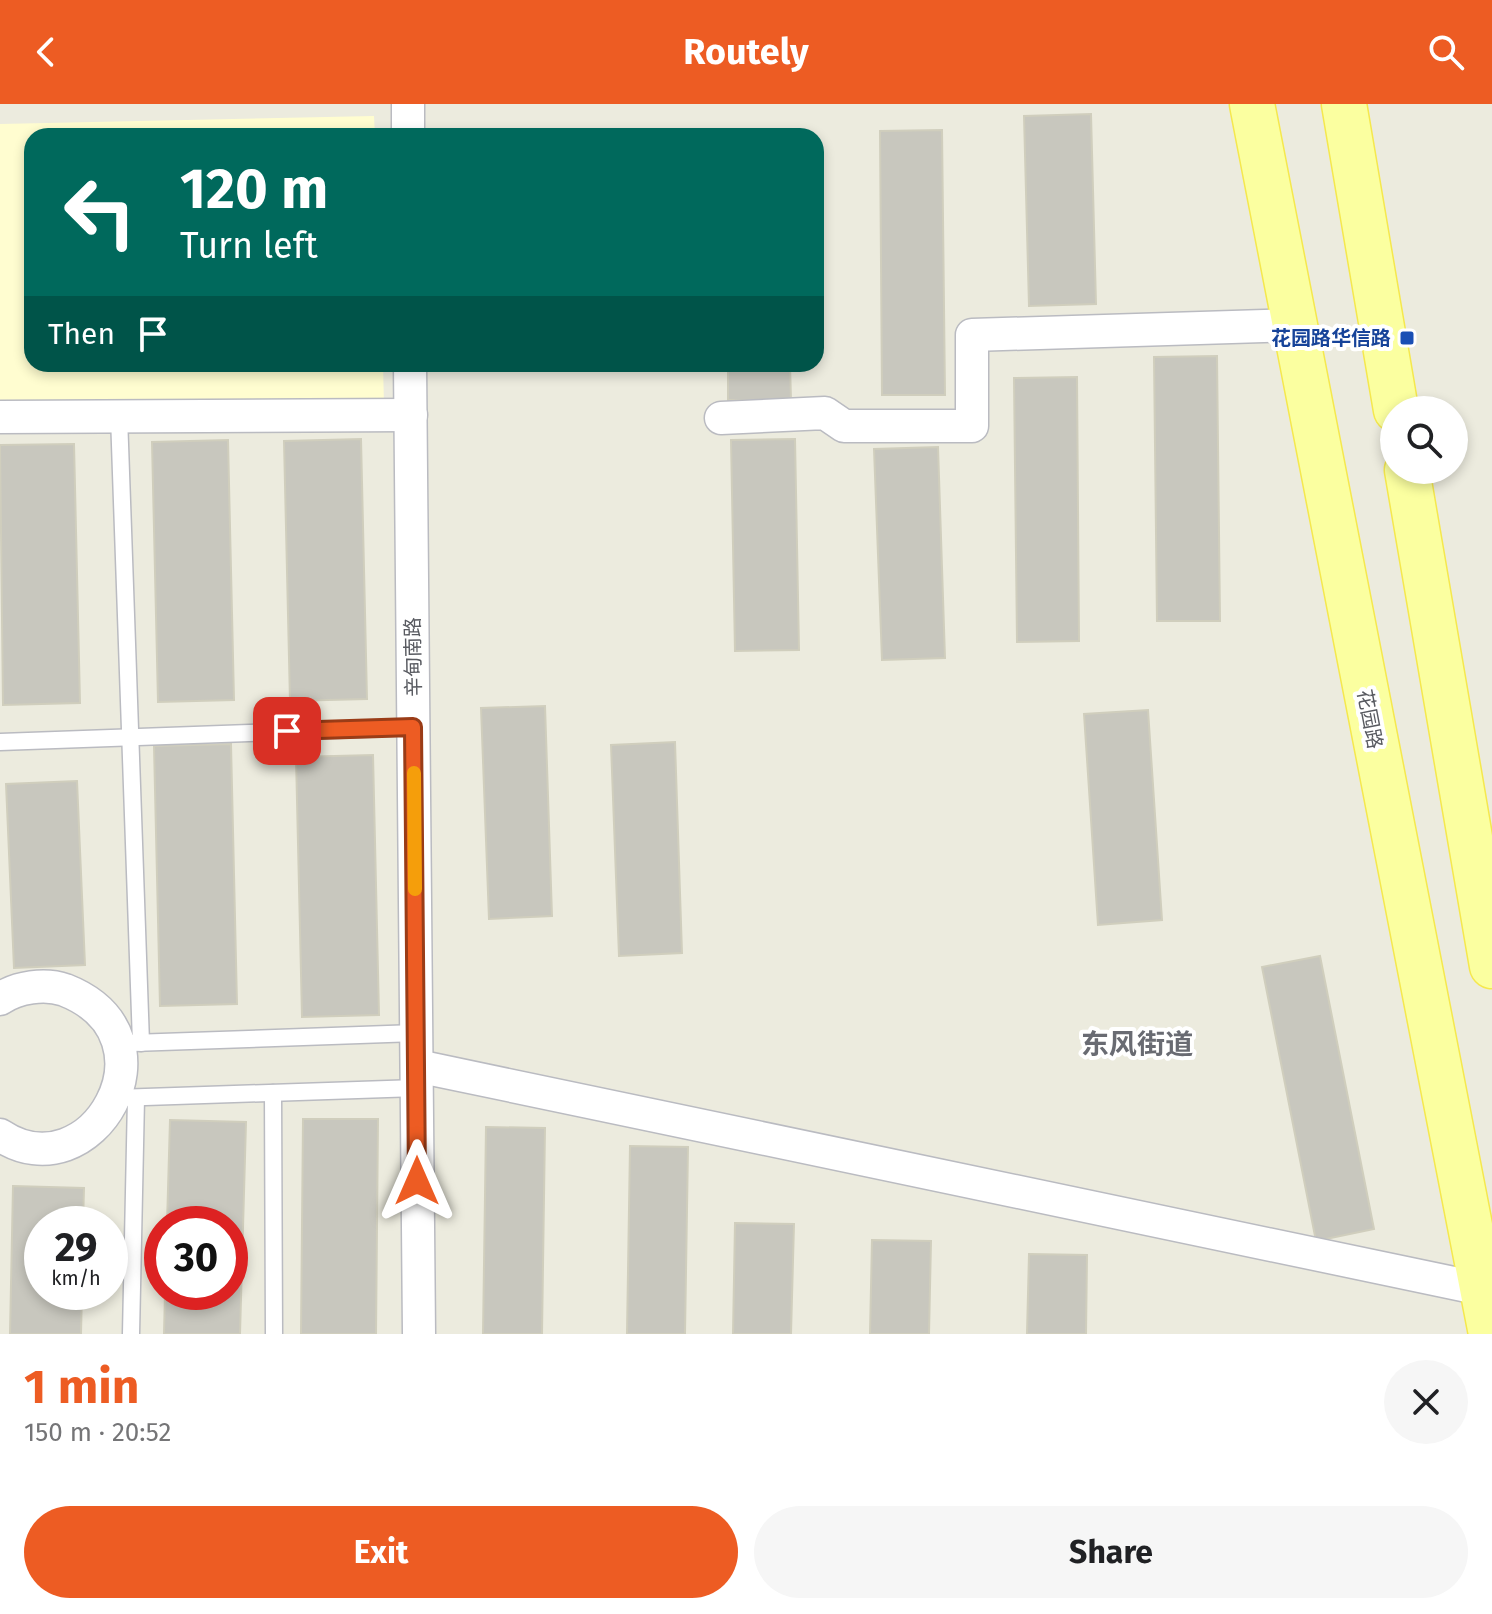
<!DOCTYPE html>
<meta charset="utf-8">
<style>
:root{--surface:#fff;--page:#f6f6f6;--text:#202124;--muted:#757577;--accent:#ed5c23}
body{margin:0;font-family:"Fira Sans","Noto Sans SC",sans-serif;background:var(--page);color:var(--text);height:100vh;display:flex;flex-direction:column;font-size:30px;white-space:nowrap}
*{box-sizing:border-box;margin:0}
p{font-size:26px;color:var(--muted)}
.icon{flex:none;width:44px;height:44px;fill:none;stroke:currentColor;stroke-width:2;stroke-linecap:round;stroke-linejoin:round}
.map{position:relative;height:1230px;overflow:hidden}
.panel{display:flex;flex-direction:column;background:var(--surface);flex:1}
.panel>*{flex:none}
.top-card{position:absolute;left:24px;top:24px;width:800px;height:244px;border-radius:24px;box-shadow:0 4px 12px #0003;background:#00695c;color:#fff;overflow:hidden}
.buttons{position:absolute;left:1380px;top:292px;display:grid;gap:16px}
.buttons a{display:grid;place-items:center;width:88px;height:88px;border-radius:50%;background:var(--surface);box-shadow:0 4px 12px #0003;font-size:40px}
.speed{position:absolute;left:24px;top:1102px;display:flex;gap:16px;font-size:40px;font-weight:700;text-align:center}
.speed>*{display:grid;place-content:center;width:104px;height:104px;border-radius:50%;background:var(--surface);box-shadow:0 4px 12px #0003;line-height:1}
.speed small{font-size:20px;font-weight:400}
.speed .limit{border:12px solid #d22;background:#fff;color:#111}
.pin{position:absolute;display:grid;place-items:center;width:68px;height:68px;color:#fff;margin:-34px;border-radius:16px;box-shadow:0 4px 12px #0006}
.me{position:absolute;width:88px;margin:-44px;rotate:0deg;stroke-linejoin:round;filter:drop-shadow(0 0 6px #0008)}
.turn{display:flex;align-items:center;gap:28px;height:168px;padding:0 24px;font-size:36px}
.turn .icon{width:104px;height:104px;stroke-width:2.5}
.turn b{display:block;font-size:56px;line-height:68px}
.then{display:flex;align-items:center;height:76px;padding:0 24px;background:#0003;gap:16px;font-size:30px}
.round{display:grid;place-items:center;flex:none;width:84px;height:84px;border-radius:42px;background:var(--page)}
.headline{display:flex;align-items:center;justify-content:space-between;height:136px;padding:0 24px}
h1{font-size:48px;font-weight:700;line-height:60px;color:var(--accent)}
.button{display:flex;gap:16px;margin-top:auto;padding:16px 24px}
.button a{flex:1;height:92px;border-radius:48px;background:var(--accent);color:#fff;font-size:32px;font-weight:700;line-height:92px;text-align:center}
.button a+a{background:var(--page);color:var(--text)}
header{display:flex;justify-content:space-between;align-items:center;height:104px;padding:0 24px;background:var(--accent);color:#fff;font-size:36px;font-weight:700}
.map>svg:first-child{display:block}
</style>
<header><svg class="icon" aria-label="back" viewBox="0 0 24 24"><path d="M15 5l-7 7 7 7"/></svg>Routely<svg class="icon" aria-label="search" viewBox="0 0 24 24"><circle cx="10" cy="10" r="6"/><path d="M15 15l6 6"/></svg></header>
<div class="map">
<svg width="1492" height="1230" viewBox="0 0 1492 1230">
<rect width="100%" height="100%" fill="#ecebde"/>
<polygon fill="#fffdd0" points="374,12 375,32 32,32 32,260 383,260 384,301 0,297 0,20"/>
<g fill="#c8c7be" stroke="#d0cebd" stroke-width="2">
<polygon points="1091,10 1096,200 1029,202 1024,12"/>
<polygon points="942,26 945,291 882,291 880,27"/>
<polygon points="1217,252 1220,517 1157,517 1154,253"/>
<polygon points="728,260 790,260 791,296 728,296"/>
<polygon points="1077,273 1079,537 1017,538 1014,274"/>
<polygon points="361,335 367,595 290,597 284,337"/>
<polygon points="795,335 799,546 735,547 731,336"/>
<polygon points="228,336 234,596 158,598 152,338"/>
<polygon points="74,340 80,599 3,601 0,341"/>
<polygon points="938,343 945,554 882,556 874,345"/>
<polygon points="545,602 552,812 489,815 481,604"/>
<polygon points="1148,606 1162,816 1098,821 1084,610"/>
<polygon points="675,638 682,849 619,852 611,641"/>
<polygon points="231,640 237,900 160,902 154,642"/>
<polygon points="373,651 379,911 302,913 296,653"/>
<polygon points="77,677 85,861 14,864 6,680"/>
<polygon points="1320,852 1374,1125 1316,1137 1262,863"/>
<polygon points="303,1015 378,1015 376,1230 301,1230"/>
<polygon points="170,1016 246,1018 240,1230 164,1230 165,1188 230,1188 230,1120 167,1120"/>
<polygon points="486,1023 545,1024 542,1230 483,1230"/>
<polygon points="630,1042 688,1043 685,1230 627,1230"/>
<polygon points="13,1082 84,1084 83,1120 42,1120 42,1188 82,1188 81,1230 10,1230"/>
<polygon points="735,1119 794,1120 791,1230 733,1230"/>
<polygon points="872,1136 931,1137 929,1230 870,1230"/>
<polygon points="1029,1150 1087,1151 1086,1230 1027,1230"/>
</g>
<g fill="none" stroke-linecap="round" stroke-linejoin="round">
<defs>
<g id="service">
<polyline points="119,312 141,939"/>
<polyline points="0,638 413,623"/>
<polyline points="132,939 416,929"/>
<polyline points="273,989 274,1230"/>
<polyline points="116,994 417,984"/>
<polyline points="131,1230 136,994"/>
</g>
<g id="minor">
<polyline points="408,0 408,32"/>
<polyline points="410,260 419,1230"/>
<polyline points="0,313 411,311"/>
<polyline points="721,314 825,309 844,322 972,322 972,231 1294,221"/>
<path d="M0,895c17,-12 45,-16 65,-9 119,47 26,206 -65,145"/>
<polyline points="417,962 1482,1185"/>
</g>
<g id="primary">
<polyline points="1252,0 1491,1230"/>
<polyline points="1344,0 1396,306"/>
<polyline points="1407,366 1492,862"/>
</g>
</defs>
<use href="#service" stroke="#babbc1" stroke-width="19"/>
<use href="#minor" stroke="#babbc1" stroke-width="35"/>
<use href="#primary" stroke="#f5e84e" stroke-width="47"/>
<use href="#service" stroke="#fff" stroke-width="16"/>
<use href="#minor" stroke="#fff" stroke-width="32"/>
<use href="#primary" stroke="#fbffa0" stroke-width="44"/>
</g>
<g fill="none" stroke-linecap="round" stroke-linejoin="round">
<defs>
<polyline id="route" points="287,627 413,623 417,1077"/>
</defs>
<use href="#route" stroke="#9a3c17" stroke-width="20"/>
<use href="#route" stroke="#ed5c23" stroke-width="14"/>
<polyline stroke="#f59e0b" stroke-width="14" points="414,669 415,785"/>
</g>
<rect fill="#1a4fb4" stroke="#fff" stroke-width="3" x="1399" y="226" width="16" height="16" rx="4"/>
<g text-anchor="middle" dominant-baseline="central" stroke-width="8" stroke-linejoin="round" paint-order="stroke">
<g font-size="20" font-weight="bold" fill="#164399" stroke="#fff" text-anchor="end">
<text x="1391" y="234">花园路华信路</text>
</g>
<g font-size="20" fill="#585a60" stroke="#fff">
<text transform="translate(413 553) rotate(-91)">辛甸南路</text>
<text transform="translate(1370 615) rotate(79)">花园路</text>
</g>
<g font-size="28" font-weight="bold" fill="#696b72" stroke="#fff">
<text x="1137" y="940">东风街道</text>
</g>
</g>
</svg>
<div class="buttons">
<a><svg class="icon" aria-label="search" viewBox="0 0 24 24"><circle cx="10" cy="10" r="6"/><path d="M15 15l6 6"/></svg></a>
</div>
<div class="speed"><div>29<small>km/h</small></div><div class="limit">30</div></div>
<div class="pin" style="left:287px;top:627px;background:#d93025"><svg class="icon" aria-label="arrive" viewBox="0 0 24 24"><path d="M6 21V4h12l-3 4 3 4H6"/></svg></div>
<svg class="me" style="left:417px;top:1077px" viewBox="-20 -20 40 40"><path d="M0-17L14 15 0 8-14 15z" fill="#ed5c23" stroke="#fff" stroke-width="4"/></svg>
<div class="top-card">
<div class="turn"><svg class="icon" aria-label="left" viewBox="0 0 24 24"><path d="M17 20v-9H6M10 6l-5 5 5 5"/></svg><div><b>120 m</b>Turn left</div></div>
<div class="then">Then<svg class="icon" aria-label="arrive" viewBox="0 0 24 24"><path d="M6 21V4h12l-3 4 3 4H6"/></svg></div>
</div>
</div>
<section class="panel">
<div class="headline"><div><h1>1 min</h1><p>150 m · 20:52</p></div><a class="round"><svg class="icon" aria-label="close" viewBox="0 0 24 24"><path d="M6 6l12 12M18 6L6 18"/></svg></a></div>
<div class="button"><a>Exit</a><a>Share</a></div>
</section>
